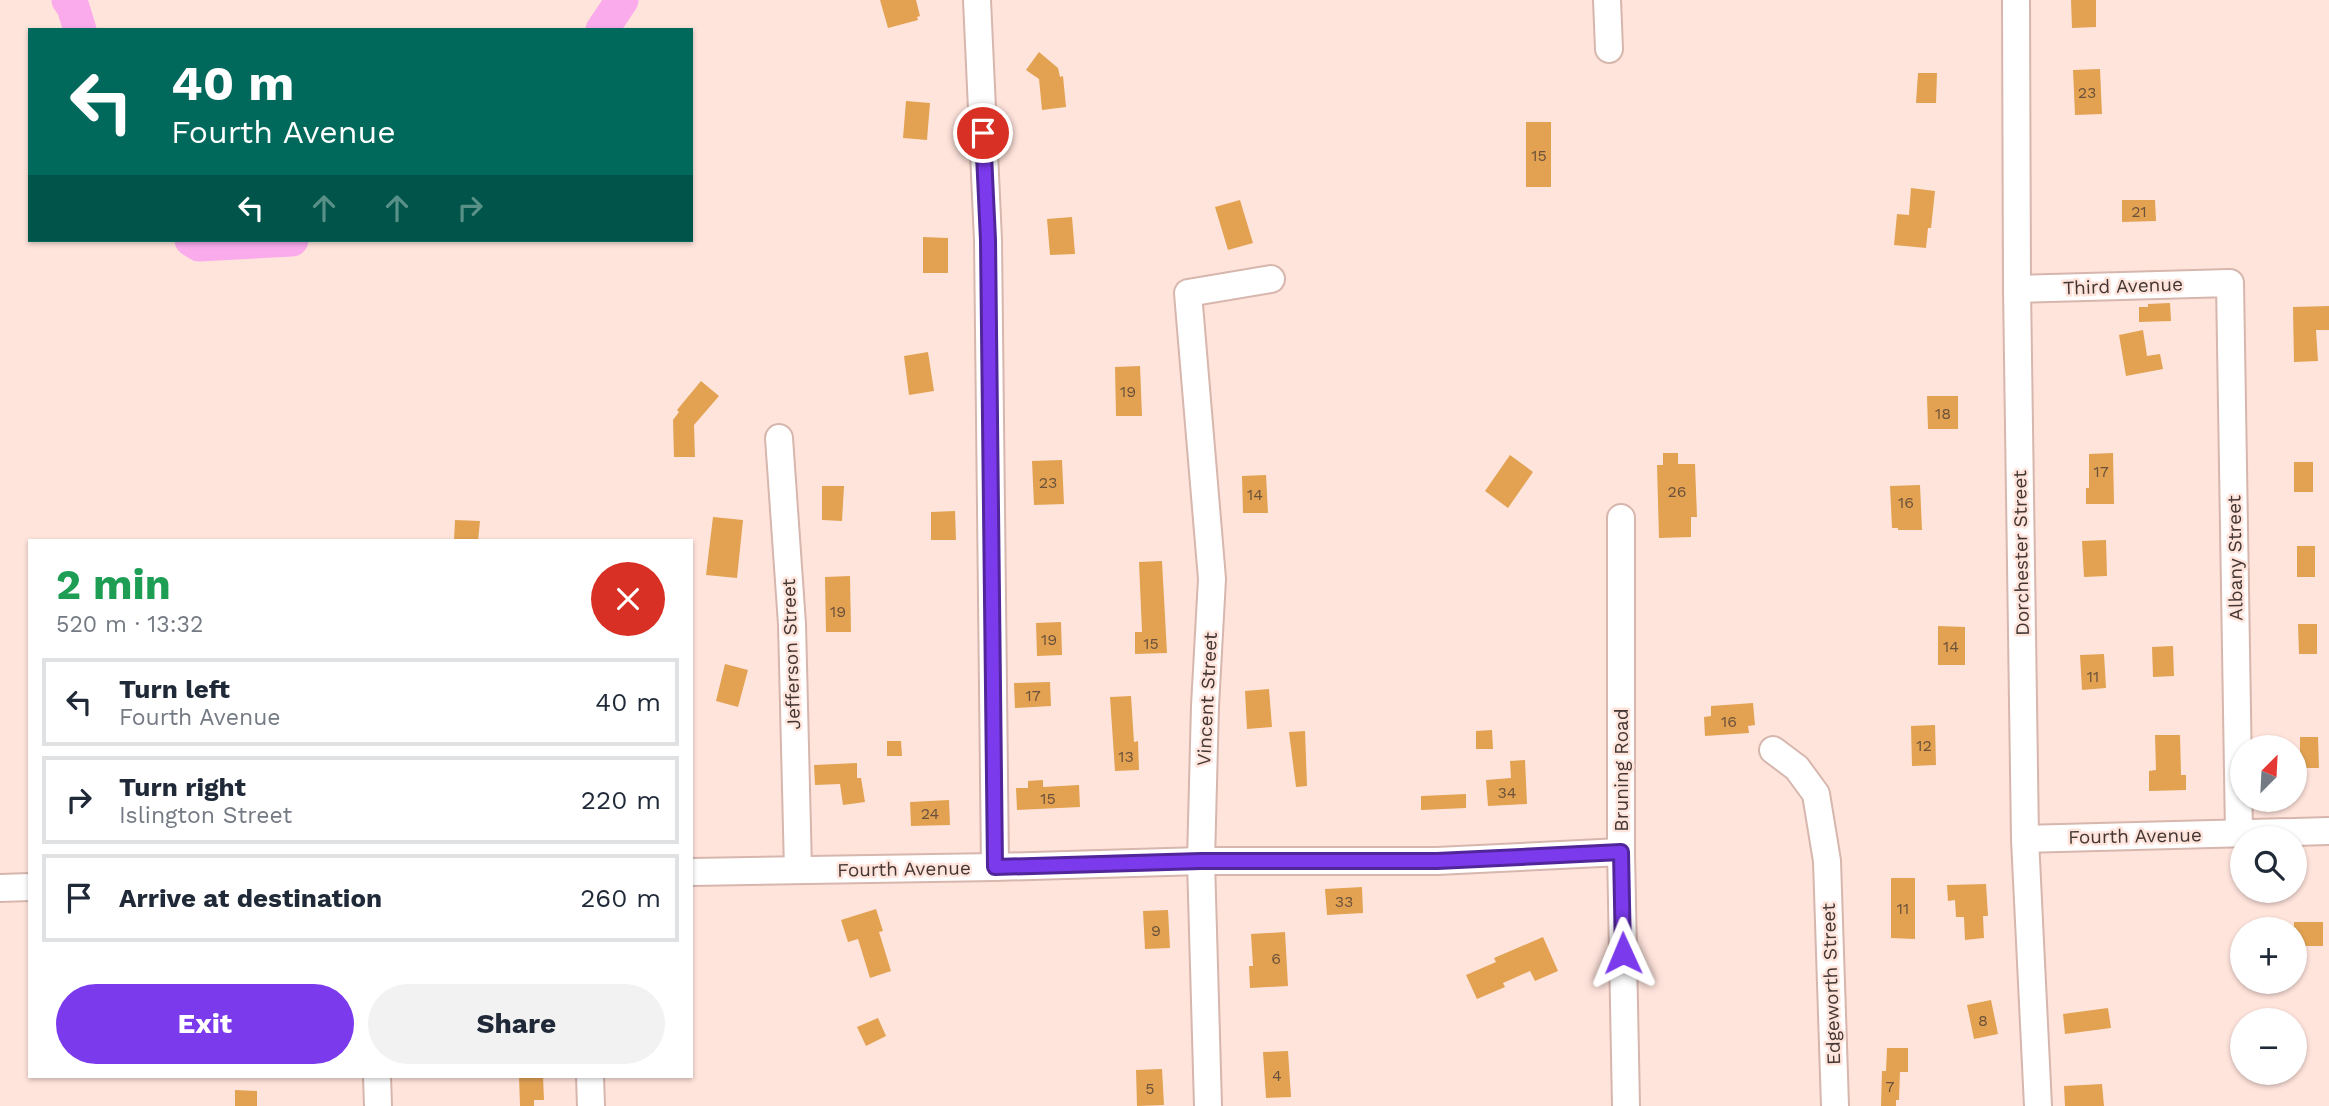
<!DOCTYPE html>
<meta charset="utf-8">
<style>
:root{--surface:#fff;--page:#f2f2f3;--text:#1f2937;--muted:#747a83;--line:#e0e1e3;--accent:#7c3aed}
body{margin:0;font-family:"Work Sans",sans-serif;background:var(--page);color:var(--text);height:100vh;display:flex;flex-direction:column;font-size:26px;white-space:nowrap}
*{box-sizing:border-box;margin:0}
p{font-size:23px;color:var(--muted)}
.icon{flex:none;width:38px;height:38px;fill:none;stroke:currentColor;stroke-width:2;stroke-linecap:round;stroke-linejoin:round}
.map{position:relative;flex:1;overflow:hidden}
.panel{position:absolute;left:28px;top:539px;width:665px;height:539px;display:flex;flex-direction:column;background:var(--surface);border-radius:0px;box-shadow:0 2px 5px #0004}
.panel>*{flex:none}
.hud{position:absolute;left:28px;top:28px;width:665px;height:214px;border-radius:0px;box-shadow:0 2px 5px #0004;background:#00695c;color:#fff;overflow:hidden}
.needle{width:46px;rotate:24deg}
.controls{position:absolute;left:2230px;top:735px;display:grid;gap:14px}
.controls a{display:grid;place-items:center;width:77px;height:77px;border-radius:50%;background:var(--surface);box-shadow:0 2px 5px #0004;font-size:35px}
.pin{position:absolute;display:grid;place-items:center;width:60px;height:60px;color:#fff;margin:-30px;border:4px solid #fff;border-radius:50%;box-shadow:0 2px 7px #0007}
.me{position:absolute;width:77px;margin:-38px;rotate:359deg;stroke-linejoin:round;filter:drop-shadow(0 0 5px #0008)}
.turn{display:flex;align-items:center;gap:24px;height:147px;padding:0 28px;font-size:32px}
.turn .icon{width:91px;height:91px;stroke-width:2.5}
.turn b{display:block;font-size:49px;line-height:60px}
.lanes{display:flex;align-items:center;height:66px;padding:0 28px;background:#0003;justify-content:center;gap:35px;direction:ltr}
.lanes .off{opacity:.35}
.round{display:grid;place-items:center;flex:none;width:74px;height:74px;border-radius:37px;background:var(--page)}
.headline{display:flex;align-items:center;justify-content:space-between;height:119px;padding:0 28px}
h1{font-size:42px;font-weight:700;line-height:52px;color:#1e9e55}
.action{display:flex;gap:14px;margin-top:auto;padding:14px 28px}
.action a{flex:1;height:80px;border-radius:42px;background:var(--accent);color:#fff;font-size:28px;font-weight:700;line-height:80px;text-align:center}
.action a+a{background:var(--page);color:var(--text)}
ul{padding:0;list-style:none}
li{display:flex;align-items:center;gap:21px;height:88px;margin:0 14px 10px;padding:0 14px;border:4px solid var(--line);border-radius:0px}
li div{flex:1}
li b{display:block;font-size:26px}
li em{font-style:normal}
.map>svg:first-child{display:block}
</style>
<div class="map">
<svg width="2329" height="1106" viewBox="0 0 2329 1106">
<rect width="100%" height="100%" fill="#ffe4dc"/>
<g fill="none" stroke-linecap="round" stroke-linejoin="round">
<g stroke="#faabec" stroke-width="33">
<polyline points="68,0 73,7 80,30"/>
<polyline points="602,30 622,0"/>
<polyline points="191,240 199,245 292,240"/>
</g>
</g>
<g fill="#e3a252">
<polygon points="880,0 916,0 920,16 917,17 918,20 888,28"/>
<polygon points="2071,0 2096,0 2096,27 2072,28"/>
<polygon points="1039,52 1058,68 1060,77 1063,76 1066,107 1042,110 1039,79 1026,70"/>
<polygon points="2100,69 2102,114 2075,115 2073,70"/>
<polygon points="1918,73 1937,73 1936,103 1916,103"/>
<polygon points="906,101 930,103 927,140 903,138"/>
<rect x="1526" y="122" width="25" height="65"/>
<polygon points="1911,188 1935,191 1931,228 1928,228 1926,248 1894,245 1897,214 1909,215"/>
<polygon points="1240,200 1253,243 1228,250 1215,207"/>
<polygon points="2122,200 2155,200 2156,221 2122,222"/>
<polygon points="1072,217 1075,254 1050,255 1047,219"/>
<polygon points="923,237 948,238 948,273 923,273"/>
<polygon points="2170,303 2171,321 2139,322 2139,307 2148,307 2148,304"/>
<polygon points="2329,306 2329,330 2316,330 2318,361 2294,362 2293,307"/>
<polygon points="2143,330 2147,356 2160,354 2163,369 2126,376 2119,335"/>
<polygon points="928,352 934,391 909,395 904,356"/>
<polygon points="1140,366 1142,416 1116,416 1115,367"/>
<polygon points="701,381 719,396 694,425 695,457 674,457 673,420 679,412 677,410"/>
<polygon points="1927,396 1958,396 1958,429 1928,429"/>
<polygon points="1663,453 1678,453 1678,464 1695,464 1697,517 1691,517 1691,537 1659,538 1657,465 1663,465"/>
<polygon points="2113,453 2114,504 2086,504 2086,488 2089,488 2089,454"/>
<polygon points="1510,455 1533,472 1508,508 1485,491"/>
<polygon points="1062,460 1064,504 1034,505 1032,461"/>
<rect x="2294" y="462" width="19" height="30"/>
<polygon points="1266,475 1268,513 1243,513 1242,476"/>
<polygon points="1920,485 1922,530 1898,530 1898,528 1892,528 1890,486"/>
<polygon points="822,486 844,486 842,521 822,520"/>
<polygon points="955,511 956,540 931,540 931,512"/>
<polygon points="713,517 743,520 737,578 706,575"/>
<polygon points="455,520 480,521 478,541 454,541"/>
<polygon points="2106,540 2107,576 2084,577 2082,541"/>
<rect x="2297" y="546" width="18" height="31"/>
<polygon points="1162,561 1167,653 1135,654 1135,632 1142,632 1139,562"/>
<polygon points="850,576 851,632 826,632 825,577"/>
<polygon points="1061,622 1062,655 1037,656 1036,623"/>
<polygon points="2298,624 2317,624 2317,654 2299,654"/>
<polygon points="1938,626 1965,627 1965,665 1938,665"/>
<polygon points="2173,646 2174,676 2153,677 2152,647"/>
<polygon points="2104,654 2106,688 2082,690 2080,655"/>
<polygon points="725,664 748,670 738,707 716,701"/>
<polygon points="1050,682 1051,706 1015,708 1014,683"/>
<polygon points="1269,689 1272,727 1247,729 1245,691"/>
<polygon points="1131,696 1134,742 1138,741 1139,770 1115,771 1110,697"/>
<polygon points="1753,703 1755,725 1748,726 1749,733 1705,736 1704,717 1711,716 1711,706"/>
<polygon points="1935,725 1936,765 1912,766 1911,726"/>
<polygon points="1492,730 1493,749 1476,749 1476,731"/>
<polygon points="1305,731 1307,786 1296,787 1289,732"/>
<polygon points="2155,735 2180,735 2181,775 2186,775 2186,790 2149,791 2149,771 2156,770"/>
<polygon points="2300,737 2318,737 2319,768 2300,768"/>
<polygon points="887,741 901,741 902,756 887,756"/>
<polygon points="1525,760 1527,804 1488,806 1486,780 1511,778 1510,761"/>
<polygon points="857,763 857,778 861,778 865,802 843,805 840,784 815,785 814,765"/>
<polygon points="1043,780 1043,787 1079,785 1080,807 1017,810 1016,788 1028,788 1028,781"/>
<polygon points="1466,794 1466,808 1421,810 1421,796"/>
<polygon points="949,800 950,825 911,826 910,802"/>
<polygon points="1891,878 1915,878 1915,939 1891,938"/>
<polygon points="1986,884 1988,916 1983,916 1984,938 1965,940 1964,917 1956,917 1955,900 1948,901 1947,885"/>
<polygon points="1362,887 1363,913 1327,915 1325,889"/>
<polygon points="876,909 883,931 879,932 891,971 870,978 858,939 848,942 841,920"/>
<polygon points="1168,910 1170,948 1145,949 1143,911"/>
<rect x="2294" y="922" width="29" height="24"/>
<polygon points="1285,932 1288,986 1250,988 1249,966 1253,966 1251,934"/>
<polygon points="1543,937 1558,971 1535,981 1530,971 1503,983 1505,987 1477,999 1466,975 1496,962 1494,958"/>
<polygon points="1991,1000 1998,1034 1974,1039 1967,1005"/>
<polygon points="2108,1008 2111,1028 2065,1034 2063,1014"/>
<polygon points="878,1018 886,1036 866,1046 857,1027"/>
<polygon points="1887,1048 1908,1048 1908,1072 1896,1072 1900,1072 1899,1100 1896,1100 1896,1106 1881,1106 1882,1071 1886,1071"/>
<polygon points="1288,1051 1291,1097 1266,1098 1263,1052"/>
<polygon points="1162,1069 1164,1105 1137,1106 1136,1070"/>
<polygon points="519,1076 543,1076 544,1100 534,1100 534,1106 520,1106"/>
<polygon points="2102,1084 2104,1106 2065,1106 2064,1086"/>
<polygon points="235,1090 257,1091 257,1106 235,1106"/>
</g>
<g fill="none" stroke-linecap="round" stroke-linejoin="round">
<defs>
<g id="minor">
<polyline points="977,0 988,240 995,867"/>
<polyline points="1607,0 1609,49"/>
<polyline points="2016,0 2017,289 2025,839 2038,1106"/>
<polyline points="2017,289 2230,283 2239,833"/>
<polyline points="779,438 792,624 798,870"/>
<polyline points="1621,518 1621,852 1626,1106"/>
<polyline points="1773,750 1797,768 1816,794 1827,861 1835,1106"/>
<polyline points="2025,839 2329,831"/>
<polyline points="691,872 995,867 1201,861 1437,861 1621,852"/>
<polyline points="0,888 30,887"/>
<polyline points="377,1076 378,1106"/>
<polyline points="590,1076 591,1106"/>
<polyline points="1208,1106 1201,861 1205,706 1212,579 1188,293 1271,279"/>
</g>
</defs>
<use href="#minor" stroke="#d6b6ad" stroke-width="30"/>
<use href="#minor" stroke="#fff" stroke-width="26"/>
</g>
<g fill="none" stroke-linecap="round" stroke-linejoin="round">
<defs>
<polyline id="route" points="983,133 988,240 995,867 1201,861 1437,861 1621,852 1623,953"/>
</defs>
<use href="#route" stroke="#51269a" stroke-width="18"/>
<use href="#route" stroke="#7c3aed" stroke-width="12"/>
</g>
<g text-anchor="middle" dominant-baseline="central" stroke-width="5" stroke-linejoin="round" paint-order="stroke">
<g font-size="16" fill="#6c523b">
<text x="2087" y="92">23</text>
<text x="1539" y="155">15</text>
<text x="2139" y="211">21</text>
<text x="1128" y="391">19</text>
<text x="1943" y="413">18</text>
<text x="2101" y="471">17</text>
<text x="1048" y="482">23</text>
<text x="1677" y="491">26</text>
<text x="1255" y="494">14</text>
<text x="1906" y="502">16</text>
<text x="838" y="611">19</text>
<text x="1049" y="639">19</text>
<text x="1151" y="643">15</text>
<text x="1951" y="646">14</text>
<text x="2093" y="676">11</text>
<text x="1033" y="695">17</text>
<text x="1729" y="721">16</text>
<text x="1924" y="745">12</text>
<text x="1126" y="756">13</text>
<text x="1507" y="792">34</text>
<text x="1048" y="798">15</text>
<text x="930" y="813">24</text>
<text x="1344" y="901">33</text>
<text x="1903" y="908">11</text>
<text x="1156" y="930">9</text>
<text x="1276" y="958">6</text>
<text x="1983" y="1020">8</text>
<text x="1277" y="1075">4</text>
<text x="1890" y="1086">7</text>
<text x="1150" y="1088">5</text>
</g>
<g font-size="19" fill="#443733" stroke="#ffe4dc">
<text transform="translate(2123 286) rotate(-2)">Third Avenue</text>
<text transform="translate(2021 553) rotate(-91)">Dorchester Street</text>
<text transform="translate(2235 558) rotate(-91)">Albany Street</text>
<text transform="translate(791 654) rotate(-92)">Jefferson Street</text>
<text transform="translate(1207 699) rotate(-87)">Vincent Street</text>
<text transform="translate(1621 770) rotate(-90)">Bruning Road</text>
<text transform="translate(2135 836) rotate(-1)">Fourth Avenue</text>
<text transform="translate(904 869) rotate(-1)">Fourth Avenue</text>
<text transform="translate(1831 984) rotate(-92)">Edgeworth Street</text>
</g>
</g>
</svg>
<div class="controls">
<a><svg class="needle" viewBox="-14 -14 28 28"><path d="M0-13l5 13h-10z" fill="#e53935"/><path d="M0 13l5-13h-10z" fill="#747a83"/></svg></a>
<a><svg class="icon" aria-label="search" viewBox="0 0 24 24"><circle cx="10" cy="10" r="6"/><path d="M15 15l6 6"/></svg></a>
<a>+</a>
<a>−</a>
</div>
<div class="pin" style="left:983px;top:133px;background:#d93025"><svg class="icon" aria-label="arrive" viewBox="0 0 24 24"><path d="M6 21V4h12l-3 4 3 4H6"/></svg></div>
<svg class="me" style="left:1623px;top:953px" viewBox="-20 -20 40 40"><path d="M0-17L14 15 0 8-14 15z" fill="#7c3aed" stroke="#fff" stroke-width="4"/></svg>
<div class="hud">
<div class="turn"><svg class="icon" aria-label="left" viewBox="0 0 24 24"><path d="M17 20v-9H6M10 6l-5 5 5 5"/></svg><div><b>40 m</b>Fourth Avenue</div></div>
<div class="lanes"><svg class="icon" aria-label="left" viewBox="0 0 24 24"><path d="M17 20v-9H6M10 6l-5 5 5 5"/></svg><svg class="icon off" aria-label="ahead" viewBox="0 0 24 24"><path d="M12 20V5M6 11l6-6 6 6"/></svg><svg class="icon off" aria-label="ahead" viewBox="0 0 24 24"><path d="M12 20V5M6 11l6-6 6 6"/></svg><svg class="icon off" aria-label="right" viewBox="0 0 24 24"><path d="M7 20v-9h11M14 6l5 5-5 5"/></svg></div>
</div>
<section class="panel">
<div class="headline"><div><h1>2 min</h1><p>520 m · 13:32</p></div><a class="round" style="background:#d93025;color:#fff"><svg class="icon" aria-label="close" viewBox="0 0 24 24"><path d="M6 6l12 12M18 6L6 18"/></svg></a></div>
<ul>
<li><svg class="icon" aria-label="left" viewBox="0 0 24 24"><path d="M17 20v-9H6M10 6l-5 5 5 5"/></svg><div><b>Turn left</b><p>Fourth Avenue</p></div><em>40 m</em></li>
<li><svg class="icon" aria-label="right" viewBox="0 0 24 24"><path d="M7 20v-9h11M14 6l5 5-5 5"/></svg><div><b>Turn right</b><p>Islington Street</p></div><em>220 m</em></li>
<li><svg class="icon" aria-label="arrive" viewBox="0 0 24 24"><path d="M6 21V4h12l-3 4 3 4H6"/></svg><div><b>Arrive at destination</b></div><em>260 m</em></li>
</ul>
<div class="action"><a>Exit</a><a>Share</a></div>
</section>
</div>
